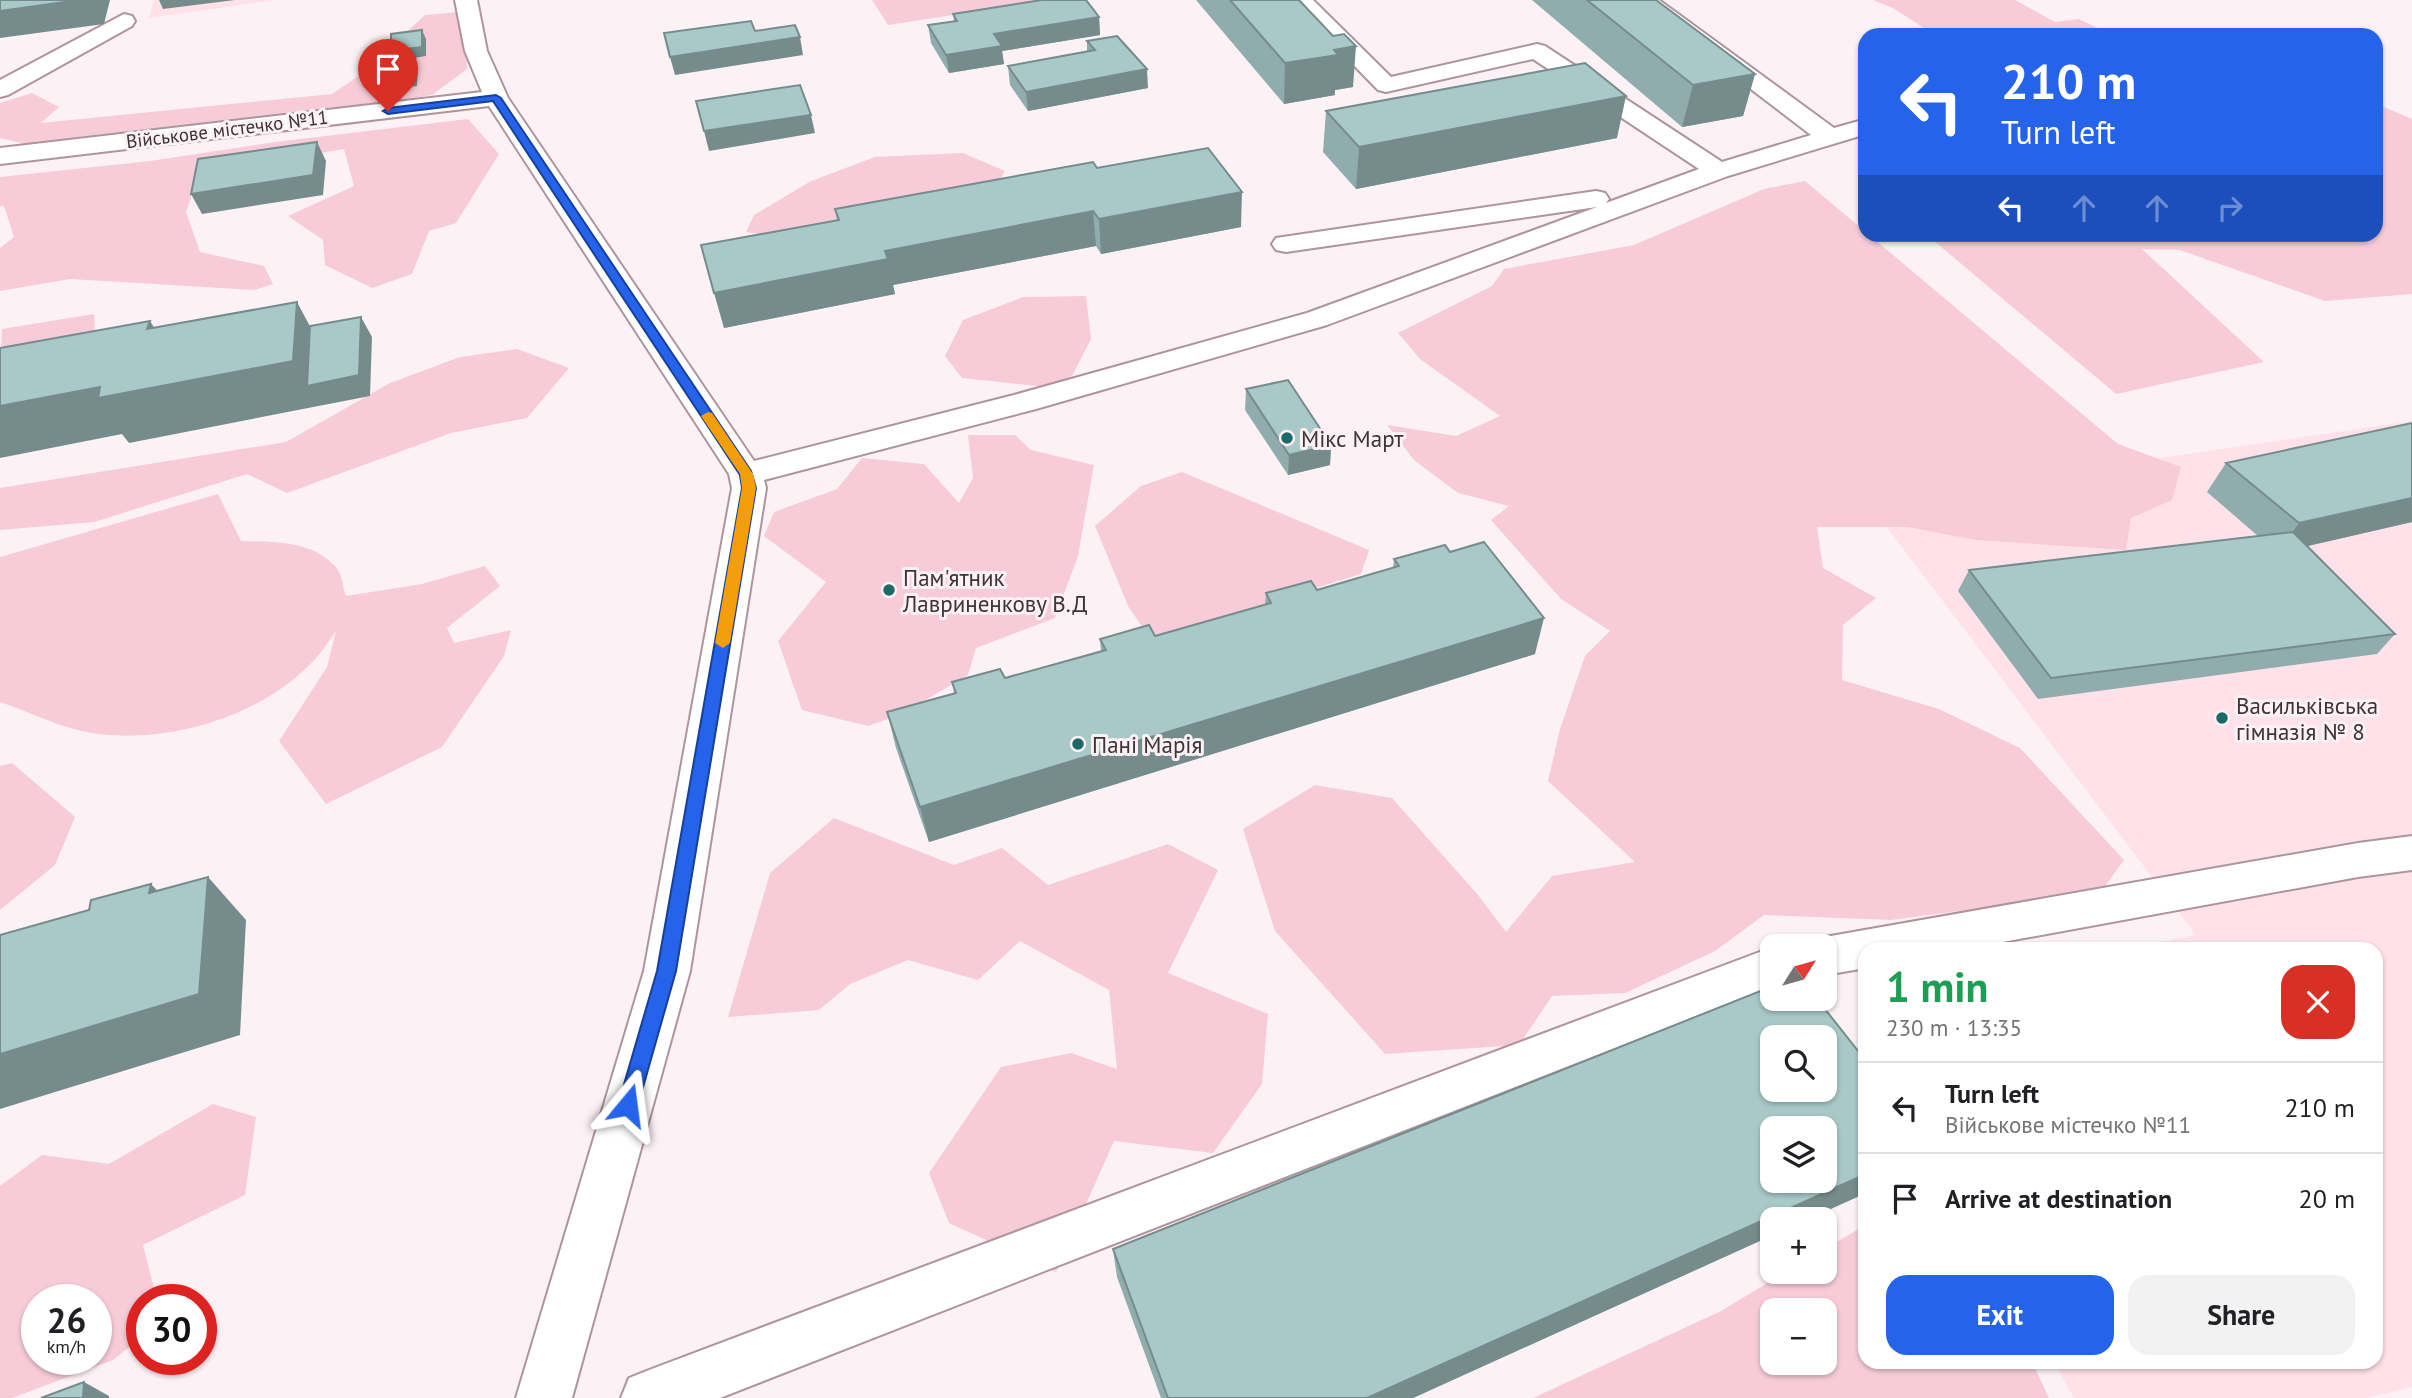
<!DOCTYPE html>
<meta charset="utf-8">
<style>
:root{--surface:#fff;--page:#f2f2f2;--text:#202124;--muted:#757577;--line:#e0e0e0;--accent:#2563eb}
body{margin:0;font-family:"PT Sans",sans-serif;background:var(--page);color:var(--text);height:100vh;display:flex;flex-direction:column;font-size:26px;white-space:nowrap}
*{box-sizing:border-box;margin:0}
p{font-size:23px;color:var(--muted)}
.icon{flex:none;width:38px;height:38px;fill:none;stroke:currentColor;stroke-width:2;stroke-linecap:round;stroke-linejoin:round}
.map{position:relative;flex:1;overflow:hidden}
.panel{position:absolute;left:1858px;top:942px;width:525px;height:427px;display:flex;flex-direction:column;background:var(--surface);border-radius:21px;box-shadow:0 2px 5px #0004}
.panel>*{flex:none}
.hud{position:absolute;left:1858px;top:28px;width:525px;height:214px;border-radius:21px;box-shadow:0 2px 5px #0004;background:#2563eb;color:#fff;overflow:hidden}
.needle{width:46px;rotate:53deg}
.buttons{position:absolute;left:1760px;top:934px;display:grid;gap:14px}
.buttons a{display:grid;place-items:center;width:77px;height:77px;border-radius:14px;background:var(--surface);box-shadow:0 2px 5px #0004;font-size:35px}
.speed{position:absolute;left:21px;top:1284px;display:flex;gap:14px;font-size:35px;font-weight:700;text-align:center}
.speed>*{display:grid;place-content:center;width:91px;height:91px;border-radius:50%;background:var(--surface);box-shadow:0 2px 5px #0004;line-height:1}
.speed small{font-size:18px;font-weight:400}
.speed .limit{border:10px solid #d22;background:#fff;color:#111}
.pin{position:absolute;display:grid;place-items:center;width:60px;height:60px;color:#fff;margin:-72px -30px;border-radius:50% 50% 50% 0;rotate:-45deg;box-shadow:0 0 7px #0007}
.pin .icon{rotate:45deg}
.me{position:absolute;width:77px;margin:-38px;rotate:16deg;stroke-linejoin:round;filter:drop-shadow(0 0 5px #0008)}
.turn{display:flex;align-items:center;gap:24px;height:147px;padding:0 28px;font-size:32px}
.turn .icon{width:91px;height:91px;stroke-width:2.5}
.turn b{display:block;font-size:49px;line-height:60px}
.lanes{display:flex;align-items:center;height:66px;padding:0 28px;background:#0003;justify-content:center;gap:35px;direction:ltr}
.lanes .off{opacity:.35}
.round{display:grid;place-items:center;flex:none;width:74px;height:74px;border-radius:21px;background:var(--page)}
.head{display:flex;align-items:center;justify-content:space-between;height:119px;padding:0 28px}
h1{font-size:42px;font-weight:600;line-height:52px;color:#1e9e55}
.primary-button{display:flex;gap:14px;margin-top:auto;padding:14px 28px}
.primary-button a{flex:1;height:80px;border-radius:21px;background:var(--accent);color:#fff;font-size:28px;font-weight:600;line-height:80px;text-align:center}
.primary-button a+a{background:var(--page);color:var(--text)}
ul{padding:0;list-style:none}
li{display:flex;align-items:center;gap:21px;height:91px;padding:0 28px;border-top:2px solid var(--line)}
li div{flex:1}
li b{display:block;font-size:26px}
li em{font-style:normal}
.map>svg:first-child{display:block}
</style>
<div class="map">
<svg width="2412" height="1398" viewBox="0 0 2412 1398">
<rect width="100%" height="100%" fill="#fcf1f4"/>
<g fill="#ffe1e9">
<polygon points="154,0 275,0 149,18"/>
<polygon points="2412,421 2412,1387 2367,1398 2074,1398 2054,1362 2376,1362 2376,948 2129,948 2196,935 1867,501"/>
</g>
<g fill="#f7ccd8" fill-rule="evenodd">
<polygon points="872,0 1051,0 888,25"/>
<polygon points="1873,0 2015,0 2055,22 2079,19 2112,35 1935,35 1893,8"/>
<polygon points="459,12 466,34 467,69 432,95 340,111 30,145 0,138 0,103 32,93 59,107 41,123 332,94 376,64 385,51 425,15"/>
<polygon points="2377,104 2412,119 2412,294 2325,301 2180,250 2142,249 2264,362 2116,394 1927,235 2376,234"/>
<polygon points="468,119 499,154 456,223 429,231 412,274 372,288 325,265 323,240 288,216 354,186 344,149 199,174 186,212 200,252 264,266 273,284 254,290 70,279 0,291 0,248 14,237 4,206 0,206 0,177 150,161 275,142"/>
<polygon points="963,153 1005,171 991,196 800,240 746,232 754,215 811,181 875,157"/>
<polygon points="1805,181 2118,444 2181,467 2172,500 2131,518 2126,550 1976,540 1908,527 1817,527 1823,568 1876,598 1843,625 1842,680 1939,709 2020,748 2124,860 2101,892 1891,920 1764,915 1715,951 1625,993 1552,996 1519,1045 1385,1054 1275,931 1243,829 1315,785 1392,798 1478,895 1506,932 1552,876 1635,862 1548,781 1560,729 1585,656 1610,631 1561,599 1491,520 1509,506 1458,493 1414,460 1387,425 1456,436 1500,416 1420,359 1398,333 1492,286 1504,269 1634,245 1764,189"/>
<polygon points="1086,296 1091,339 1072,376 1046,387 962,378 945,356 963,320 1023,297"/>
<polygon points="94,314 95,332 0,392 2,329"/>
<polygon points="517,349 569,368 527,418 451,433 287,493 247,474 94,522 0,530 0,488 286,442 390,383 460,357"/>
<polygon points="968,435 1015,435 1031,450 1094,465 1078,556 1055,618 976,648 968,675 902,714 868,726 802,710 778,641 826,582 764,536 774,512 837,489 862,458 924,464 959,503 973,478"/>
<polygon points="1182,472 1369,550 1361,574 1151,639 1129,608 1095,526 1141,486"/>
<path d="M218,494l23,47c32,1 75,-1 97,29 4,6 5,18 8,26l76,-12 63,-18 15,20 -53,42 7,15 57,-13 -7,26 -62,91 -116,57 -47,-63 48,-74 9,-36c-6,8 -12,18 -19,26 -52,59 -149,88 -225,76 -31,-5 -62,-21 -92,-31v-145z"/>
<polygon points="12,763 75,817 55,865 0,910 0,766"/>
<polygon points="834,818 954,865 1002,848 1048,885 1168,844 1218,870 1168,973 1268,1014 1262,1084 1213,1153 1114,1141 1056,1272 949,1223 929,1173 1001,1067 1071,1053 1117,1069 1109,990 1020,941 978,980 908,960 850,984 819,1010 728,1017 770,873"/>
<path d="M213,1104l43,13 -11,78 -102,50 14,55h-15v37l-29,23 -101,38h-12v-212l42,-31 67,9zM37,1300h59v60h-59z"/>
<path d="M1865,1225l1,137h166l17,36h-516l188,-87 65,-39h39v-23zM1773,1311h52v52h-52z"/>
</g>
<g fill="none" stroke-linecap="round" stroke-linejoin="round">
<defs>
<g id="minor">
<polygon points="455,0 477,0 487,51 508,98 754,461 1014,395 1307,313 1597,207 1286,252 1276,250 1272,244 1276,238 1596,191 1605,193 1609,199 1606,203 1699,169 1533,59 1386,92 1378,90 1290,0 1313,0 1391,77 1537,44 1545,46 1722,162 1811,135 1634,0 1659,0 1834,128 1866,119 1866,134 1728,176 1327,325 1036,409 764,480 766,488 690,971 572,1398 516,1398 644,971 732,488 729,474 489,106 0,164 0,148 482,92 465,51"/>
<polygon points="124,14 132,16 135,21 132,26 8,95 0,97 0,80"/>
<polygon points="2412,836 2412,870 2358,877 1970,948 1866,948 1866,968 1825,975 1825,947 1807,947 1809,942 1825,937 2358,843"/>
<polygon points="1773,947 1773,986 720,1398 621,1398 629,1378 649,1370"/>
</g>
</defs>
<use href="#minor" stroke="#ae949b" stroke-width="4"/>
<use href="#minor" fill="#fff" fill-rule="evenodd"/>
</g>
<g fill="#91acac">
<polygon points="1196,0 1299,0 1333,36 1353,87 1335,90 1335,95 1284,104"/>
<polygon points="1532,0 1656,0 1755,74 1743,116 1682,127"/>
<polygon points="953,14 1099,17 1100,35 1002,51 1004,64 949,73 931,43 928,25 954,21"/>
<polygon points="1087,41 1148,88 1028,111 1010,85 1008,66 1087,52"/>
<polygon points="1326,111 1617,138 1356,189 1323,152"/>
<polygon points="1097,168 1241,227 1101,254 1096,246 893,285 895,294 724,328 837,220 835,209"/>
<polygon points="1246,389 1331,445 1330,465 1288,475 1245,410"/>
<polygon points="2226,463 2412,522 2307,546 2395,634 2377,654 2038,699 1958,591 1969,570 2258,536 2207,492"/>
<polygon points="1394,559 1535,654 929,842 896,748 887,712 954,693 952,682 1005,678 1101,651 1100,639 1155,636 1265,604 1266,593 1317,590 1393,568"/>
<polygon points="1866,1061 1866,1193 1806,1220 1773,1220 1773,1235 1413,1398 1161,1398 1117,1277 1113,1249"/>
</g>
<g fill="#768c8c">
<polygon points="79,0 110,0 104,24 0,38 0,11"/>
<polygon points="159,0 235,0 163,9"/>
<polygon points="1099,17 1100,35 1002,51 1004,64 949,73 946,55 994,34"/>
<polygon points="422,30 426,39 426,56 414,58 418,67 417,86 385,90 381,81 395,61 391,51"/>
<polygon points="800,37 803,55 675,75 670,57"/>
<polygon points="1356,46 1353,87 1335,90 1335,95 1284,104 1285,63 1334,50"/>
<polygon points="1147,69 1148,88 1028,111 1026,92"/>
<polygon points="1755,74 1743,116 1682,127 1693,85"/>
<polygon points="1626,96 1617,138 1356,189 1359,147"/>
<polygon points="811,115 815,133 709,151 704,131"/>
<polygon points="317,142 326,161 323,195 202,214 191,194"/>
<polygon points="1242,192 1241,227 1101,254 1099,219"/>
<polygon points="1093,211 1096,246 893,285 895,294 724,328 714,293 885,251"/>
<polygon points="297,302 321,347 361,317 372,337 370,396 129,443 122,434 0,458 0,406"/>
<polygon points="150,321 178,366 147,329"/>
<polygon points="1331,445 1330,465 1288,475 1289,455"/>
<polygon points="2412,498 2412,522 2277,553 2299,523"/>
<polygon points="1544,618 1535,654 929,842 920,807"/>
<polygon points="208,877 246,920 240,1035 0,1109 0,1054"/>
<polygon points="151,884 191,926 149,893"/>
<polygon points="1866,1174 1866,1193 1806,1220 1773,1220 1773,1235 1413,1398 1367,1398"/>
<polygon points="84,1382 109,1396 109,1398 83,1398"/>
</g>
<g fill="#a9c8c8" stroke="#768c8c" stroke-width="2" fill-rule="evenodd">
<polygon points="0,0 79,0 0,11"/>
<polygon points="1042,0 1086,0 1099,17 994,34 1002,46 946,55 928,25 957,21 953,14"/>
<polygon points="1230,0 1299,0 1333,36 1344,34 1356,46 1334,50 1338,55 1285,63"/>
<polygon points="1587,0 1656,0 1755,74 1693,85"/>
<polygon points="751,21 755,31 795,25 800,37 670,57 664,33"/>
<polygon points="422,30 422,47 391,51 391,34"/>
<polygon points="1117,36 1147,69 1026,92 1008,66 1095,50 1087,41"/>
<polygon points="414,58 413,76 381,81 382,62"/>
<polygon points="1585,63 1626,96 1359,147 1326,111"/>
<polygon points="800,85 811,115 704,131 696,101"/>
<polygon points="317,142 313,175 191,194 198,159"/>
<polygon points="1208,148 1242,192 1099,219 1093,211 885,251 888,259 714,293 701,245 839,220 835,209 1093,162 1097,168"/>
<polygon points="297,302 293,361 98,398 100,387 0,406 0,348 150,321 147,329"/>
<polygon points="361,317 359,375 307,386 310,326"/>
<polygon points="1288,380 1331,445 1289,455 1246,389"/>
<polygon points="2412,423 2412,498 2299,523 2226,463"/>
<polygon points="2293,532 2395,634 2051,678 1969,570"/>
<polygon points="1484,542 1544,618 920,807 887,712 956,693 952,682 1000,669 1005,678 1106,650 1100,639 1149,625 1155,636 1271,603 1266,593 1311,581 1317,590 1399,566 1394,559 1445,545 1450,552"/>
<polygon points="208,877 199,994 0,1054 0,935 89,910 91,900 151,884 149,893"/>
<path d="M1773,986v13h44l49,62v113l-499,224h-199l-55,-149zM1773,1038h52v52h-52zM1773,1129h52v52h-52z"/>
<polygon points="84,1382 83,1398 41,1398"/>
</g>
<polygon fill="#2563eb" stroke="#184099" stroke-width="2" points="496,95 501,98 751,471 756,488 676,971 638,1105 635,1111 628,1114 621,1111 618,1105 657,971 742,488 740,475 493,101 388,114 383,111 388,108"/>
<polygon fill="#f59e0b" points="708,412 712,413 753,474 756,488 730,643 723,648 715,643 742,488 740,474 701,416"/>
<g fill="#1c696a" stroke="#fcf1f4" stroke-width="2.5">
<circle cx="1287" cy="438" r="7"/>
<circle cx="889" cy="590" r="7"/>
<circle cx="2222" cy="718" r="7"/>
<circle cx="1078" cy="744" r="7"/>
</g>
<g text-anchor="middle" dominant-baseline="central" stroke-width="6" stroke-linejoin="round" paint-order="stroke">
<g font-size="19" fill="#3e3336" stroke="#fcf1f4">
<text transform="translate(227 129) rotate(-7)">Військове містечко №11</text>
</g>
<g font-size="23" fill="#3e3336" stroke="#fcf1f4" text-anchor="start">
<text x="1301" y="438">Мікс Март</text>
<text x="903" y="577">Пам'ятник<tspan x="903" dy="26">Лавриненкову В.Д</tspan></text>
<text x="2236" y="705">Васильківська<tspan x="2236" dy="26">гімназія № 8</tspan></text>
<text x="1092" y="744">Панi Марiя</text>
</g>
</g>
</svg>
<div class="buttons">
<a><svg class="needle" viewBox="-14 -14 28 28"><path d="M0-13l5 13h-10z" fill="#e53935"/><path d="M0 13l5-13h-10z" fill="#757577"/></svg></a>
<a><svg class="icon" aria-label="search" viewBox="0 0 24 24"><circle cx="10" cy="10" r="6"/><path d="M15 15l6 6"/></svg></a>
<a><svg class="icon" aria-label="layers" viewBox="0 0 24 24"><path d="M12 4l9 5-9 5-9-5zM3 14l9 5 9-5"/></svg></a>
<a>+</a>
<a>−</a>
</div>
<div class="speed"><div>26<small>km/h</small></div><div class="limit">30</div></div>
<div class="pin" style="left:388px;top:111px;background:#d93025"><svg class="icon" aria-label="arrive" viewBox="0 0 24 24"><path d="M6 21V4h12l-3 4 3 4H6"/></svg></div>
<svg class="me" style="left:628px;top:1105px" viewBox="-20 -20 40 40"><path d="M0-17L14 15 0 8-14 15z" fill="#2563eb" stroke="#fff" stroke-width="4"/></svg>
<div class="hud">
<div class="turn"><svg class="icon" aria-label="left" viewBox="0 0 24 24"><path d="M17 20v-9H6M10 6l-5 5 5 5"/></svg><div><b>210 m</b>Turn left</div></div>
<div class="lanes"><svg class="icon" aria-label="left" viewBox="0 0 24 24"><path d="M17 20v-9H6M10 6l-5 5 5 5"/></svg><svg class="icon off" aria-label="ahead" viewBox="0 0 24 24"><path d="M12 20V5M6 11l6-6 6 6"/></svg><svg class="icon off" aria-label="ahead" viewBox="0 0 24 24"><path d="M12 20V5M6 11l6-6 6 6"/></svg><svg class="icon off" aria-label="right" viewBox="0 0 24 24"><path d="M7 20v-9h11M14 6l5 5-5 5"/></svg></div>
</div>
<section class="panel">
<div class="head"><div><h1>1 min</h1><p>230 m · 13:35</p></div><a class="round" style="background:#d93025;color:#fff"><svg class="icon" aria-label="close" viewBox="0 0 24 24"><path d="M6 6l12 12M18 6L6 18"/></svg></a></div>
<ul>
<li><svg class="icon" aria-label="left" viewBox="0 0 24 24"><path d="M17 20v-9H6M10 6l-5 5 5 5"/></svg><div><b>Turn left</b><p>Військове містечко №11</p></div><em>210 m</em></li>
<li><svg class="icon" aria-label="arrive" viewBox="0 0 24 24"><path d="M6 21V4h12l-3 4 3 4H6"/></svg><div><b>Arrive at destination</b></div><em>20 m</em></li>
</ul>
<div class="primary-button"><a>Exit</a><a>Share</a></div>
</section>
</div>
